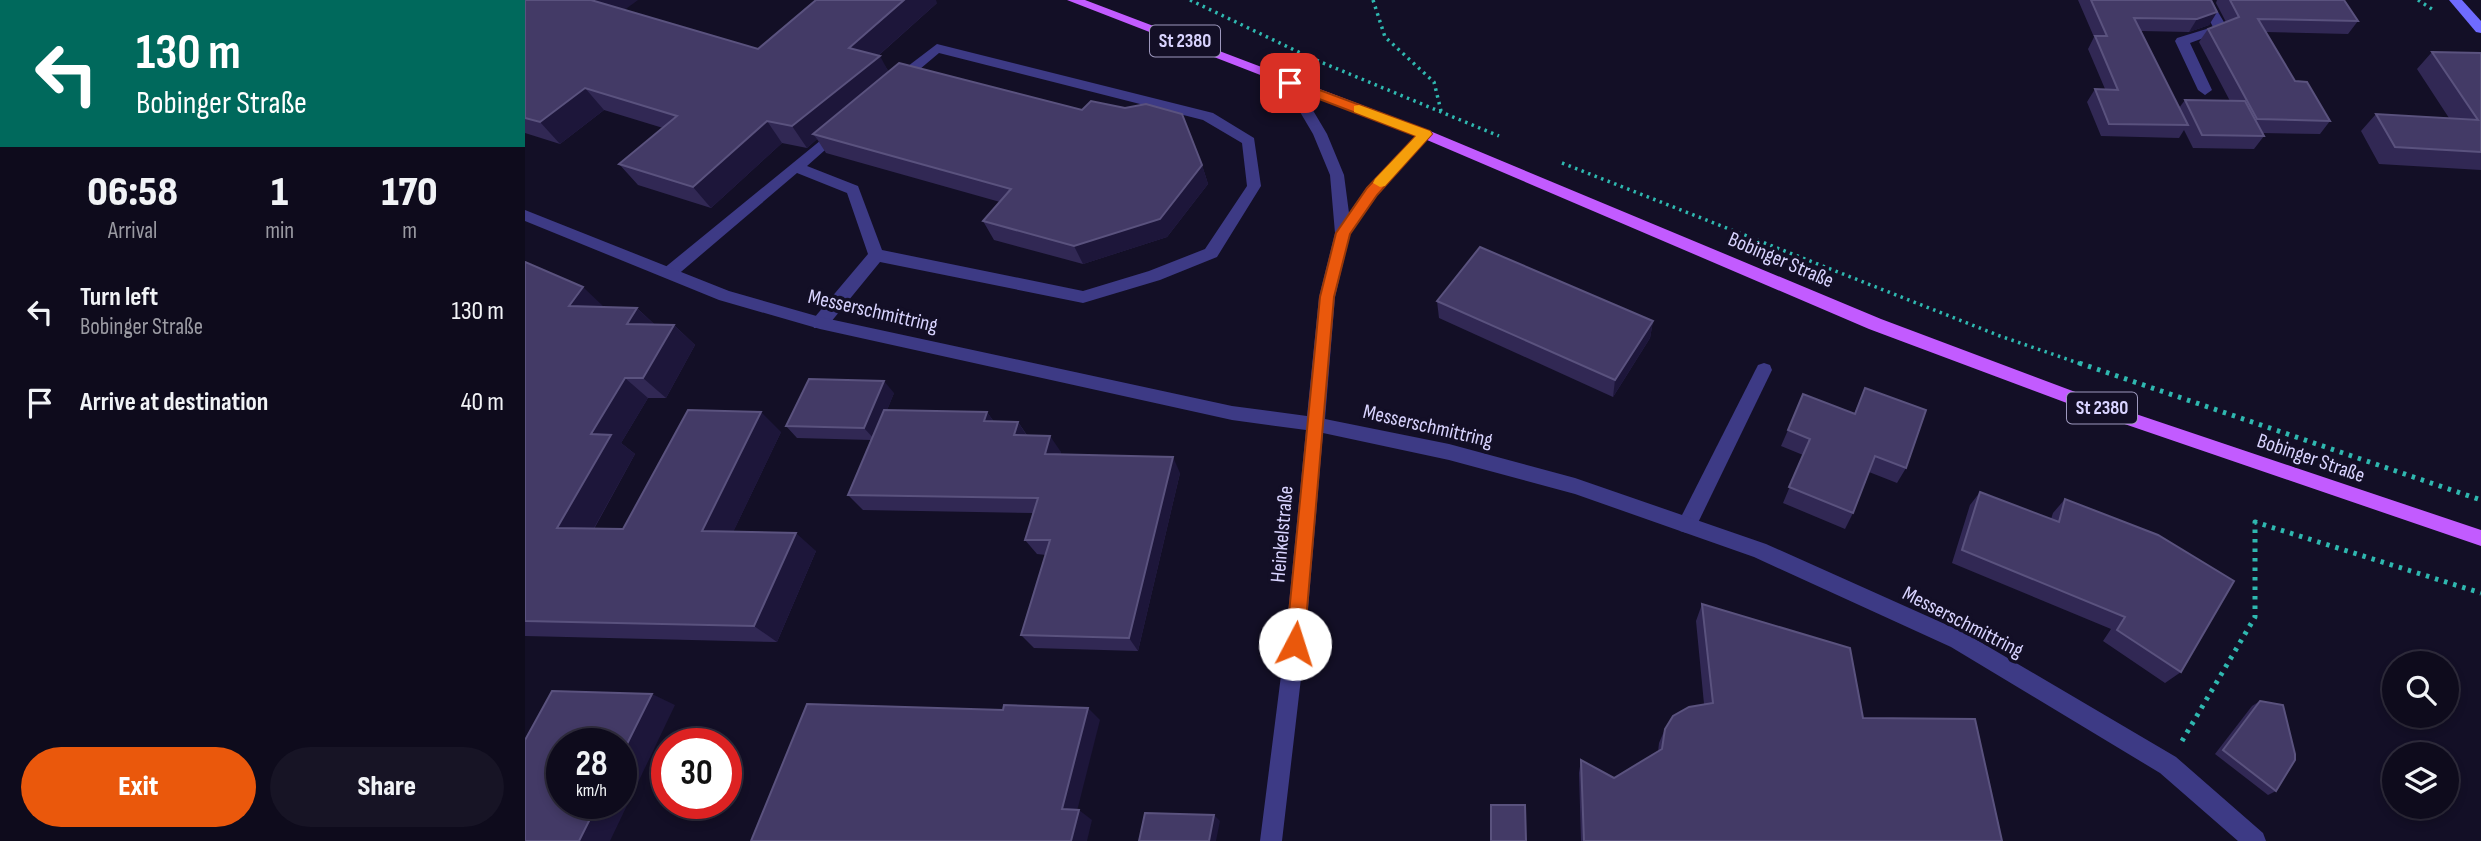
<!DOCTYPE html>
<meta charset="utf-8">
<style>
:root{--surface:#0e0b1c;--page:#171425;--text:#f1f3f6;--muted:#9b9ba3;--line:#2e2b3b;--accent:#ea580c}
body{margin:0;font-family:"Sofia Sans Condensed",sans-serif;background:var(--page);color:var(--text);height:100vh;display:flex;flex-direction:column;font-size:26px;white-space:nowrap}
*{box-sizing:border-box;margin:0}
p{font-size:23px;color:var(--muted)}
.icon{flex:none;width:38px;height:38px;fill:none;stroke:currentColor;stroke-width:2;stroke-linecap:round;stroke-linejoin:round}
.map{position:relative;flex:1;overflow:hidden}
.drawer{display:flex;flex-direction:column;background:var(--surface);width:525px}
.drawer>*{flex:none}
.banner{background:#00695c;color:#fff;overflow:hidden}
.buttons{position:absolute;left:1857px;top:651px;display:grid;gap:14px}
.buttons a{display:grid;place-items:center;width:77px;height:77px;border-radius:50%;background:var(--surface);box-shadow:0 4px 10px #0003,0 0 0 2px var(--line);font-size:35px}
.speed{position:absolute;left:21px;top:728px;display:flex;gap:14px;font-size:35px;font-weight:700;text-align:center}
.speed>*{display:grid;place-content:center;width:91px;height:91px;border-radius:50%;background:var(--surface);box-shadow:0 4px 10px #0003,0 0 0 2px var(--line);line-height:1}
.speed small{font-size:18px;font-weight:400}
.speed .limit{border:10px solid #d22;background:#fff;color:#111}
.pin{position:absolute;display:grid;place-items:center;width:60px;height:60px;color:#fff;margin:-30px;border-radius:14px;box-shadow:0 4px 10px #0006}
.me{position:absolute;width:77px;margin:-38px;rotate:5deg;stroke-linejoin:round;filter:drop-shadow(0 0 5px #0008)}
.turn{display:flex;align-items:center;gap:24px;height:147px;padding:0 21px;font-size:32px}
.turn .icon{width:91px;height:91px;stroke-width:2.5}
.turn b{display:block;font-size:49px;line-height:60px}
.eta{display:flex;justify-content:space-evenly;align-items:center;height:119px;text-align:center}
.eta b{font-size:42px;font-weight:800;line-height:49px}
.button{display:flex;gap:14px;margin-top:auto;padding:14px 21px}
.button a{flex:1;height:80px;border-radius:42px;background:var(--accent);color:#fff;font-size:28px;font-weight:800;line-height:80px;text-align:center}
.button a+a{background:var(--page);color:var(--text)}
ul{padding:0;list-style:none}
li{display:flex;align-items:center;gap:21px;height:91px;padding:0 21px}
li div{flex:1}
li b{display:block;font-size:26px}
li em{font-style:normal}
main{display:flex;flex:1;min-height:0}
.map>svg:first-child{display:block}
</style>
<main>
<section class="drawer">
<div class="banner">
<div class="turn"><svg class="icon" aria-label="left" viewBox="0 0 24 24"><path d="M17 20v-9H6M10 6l-5 5 5 5"/></svg><div><b>130 m</b>Bobinger Straße</div></div>
</div>
<div class="eta">
<div><b>06:58</b><p>Arrival</p></div>
<div><b>1</b><p>min</p></div>
<div><b>170</b><p>m</p></div>
</div>
<ul>
<li><svg class="icon" aria-label="left" viewBox="0 0 24 24"><path d="M17 20v-9H6M10 6l-5 5 5 5"/></svg><div><b>Turn left</b><p>Bobinger Straße</p></div><em>130 m</em></li>
<li><svg class="icon" aria-label="arrive" viewBox="0 0 24 24"><path d="M6 21V4h12l-3 4 3 4H6"/></svg><div><b>Arrive at destination</b></div><em>40 m</em></li>
</ul>
<div class="button"><a>Exit</a><a>Share</a></div>
</section>
<div class="map">
<svg width="1956" height="841" viewBox="0 0 1956 841">
<rect width="100%" height="100%" fill="#130f26"/>
<g fill="none" stroke-linecap="round" stroke-linejoin="round">
<g stroke="#2fb8b0" stroke-width="3.5" stroke-dasharray="2.5 4.5" stroke-linecap="butt">
<polyline points="665,0 786,58 974,136"/>
<polyline points="848,0 860,37 909,82 916,111"/>
<polyline points="1893,0 1910,11"/>
<polyline points="1037,163 1475,336 1559,365"/>
</g>
<g stroke="#2fb8b0" stroke-width="5" stroke-dasharray="3.5 6" stroke-linecap="butt">
<polyline points="1554,363 1956,500"/>
<polyline points="1657,741 1730,617 1730,522 1956,593"/>
</g>
<g fill="#3d3a85" fill-rule="evenodd">
<polygon points="1674,0 1686,0 1703,29 1665,43 1687,90 1680,95 1673,90 1650,41 1652,38 1688,27"/>
<polygon points="412,44 688,113 729,138 736,186 692,257 635,280 558,303 355,262 301,328 289,328 287,323 289,318 343,254 322,193 272,173 150,277 138,277 136,273 138,269 312,127 317,129 317,135 282,166 333,186 357,250 558,291 624,271 680,249 722,186 717,143 678,120 414,53 376,85 366,85 366,79"/>
<polygon points="1239,363 1245,365 1247,370 1169,531 1162,533 1155,531 1153,525 1155,519 1233,365"/>
</g>
<polygon fill="#3d3a85" fill-rule="evenodd" points="765,79 770,80 802,134 819,175 824,213 842,187 895,131 905,131 907,134 852,195 825,234 810,297 800,419 924,444 1050,478 1241,544 1440,633 1651,757 1738,833 1741,841 1713,841 1635,773 1426,647 1229,557 1050,494 924,460 798,433 780,644 757,841 735,841 760,644 781,430 707,420 295,329 194,300 0,221 0,210 204,291 295,317 707,406 782,416 794,297 810,233 805,175 788,134 758,83"/>
<polygon fill="#6f6bff" fill-rule="evenodd" points="1924,0 1937,0 1956,21 1956,33 1951,32"/>
<polygon fill="#c25bff" fill-rule="evenodd" points="542,0 560,0 905,131 1356,319 1593,408 1956,530 1956,546 1582,418 1344,329 895,137"/>
</g>
<g fill="#312854">
<polygon points="0,0 99,10 233,49 412,3 353,56 364,72 677,165 683,184 642,237 558,264 469,240 458,221 475,202 301,153 292,139 282,148 257,143 186,208 113,185 94,164 138,128 79,110 35,144 0,133"/>
<polygon points="1553,0 1686,0 1692,12 1684,25 1664,32 1616,31 1654,108 1660,100 1705,101 1674,42 1683,29 1701,22 1691,3 1692,0 1819,0 1833,21 1823,34 1741,32 1770,81 1805,121 1795,134 1737,133 1739,136 1729,149 1668,148 1659,130 1654,138 1576,136 1562,102 1570,89 1580,89 1563,49 1569,37"/>
<polygon points="1907,52 1956,53 1956,170 1854,164 1836,131 1851,114 1924,118 1892,69"/>
<polygon points="0,262 79,307 112,308 129,324 149,325 170,345 141,398 123,398 96,443 110,454 69,529 98,529 256,432 208,532 291,551 252,642 0,636"/>
<polygon points="912,301 1128,321 1125,338 1088,397 914,318"/>
<polygon points="1340,388 1381,468 1372,483 1344,472 1328,513 1320,529 1258,503 1278,455 1256,446 1263,430 1329,414"/>
<polygon points="369,393 362,410 462,412 469,422 493,422 502,435 536,452 535,454 655,473 613,651 509,648 496,635 521,555 512,554 500,540 508,513 338,510 323,495 346,440 272,438 261,426"/>
<polygon points="1455,492 1526,519 1528,513 1540,499 1656,672 1640,683 1578,641 1586,629 1427,563 1445,505"/>
<polygon points="1177,604 1338,718 1477,841 1056,841 1054,773 1056,760 1089,778 1133,752 1134,743 1140,729 1179,704 1171,621"/>
<polygon points="1735,701 1751,791 1743,795 1690,754 1727,706"/>
</g>
<g fill="#1d163a">
<polygon points="66,0 113,0 83,22"/>
<polygon points="379,0 411,0 412,3 337,70 324,48"/>
<polygon points="1692,12 1684,25 1664,32 1672,19"/>
<polygon points="355,56 367,78 288,134 292,139 282,148 267,126"/>
<polygon points="60,88 79,110 35,144 15,122"/>
<polygon points="242,121 257,143 186,208 168,187"/>
<polygon points="677,165 683,184 642,237 558,264 549,246"/>
<polygon points="58,287 80,308 44,306"/>
<polygon points="112,308 134,329 102,324"/>
<polygon points="1128,321 1125,338 1088,397 1090,380"/>
<polygon points="149,325 170,345 141,398 118,378"/>
<polygon points="100,378 123,398 96,443 110,454 59,546 32,528 66,434"/>
<polygon points="359,381 369,393 350,440 339,428"/>
<polygon points="236,412 256,432 200,549 177,531"/>
<polygon points="462,412 474,429 459,421"/>
<polygon points="493,422 504,439 489,435"/>
<polygon points="525,436 536,452 530,470 520,454"/>
<polygon points="648,457 655,473 613,651 604,638"/>
<polygon points="271,533 291,551 252,642 229,626"/>
<polygon points="127,694 150,705 85,841 54,841 73,803 96,803 96,756"/>
<polygon points="563,708 575,720 550,819 537,809"/>
<polygon points="554,810 567,820 562,841 546,841"/>
<polygon points="689,815 695,821 691,841 684,841"/>
</g>
<g fill="#433a66" stroke="#5a527e" stroke-width="2">
<polygon points="0,0 66,0 233,49 291,0 379,0 324,48 355,56 267,126 242,121 168,187 94,164 152,116 60,88 15,122 0,118"/>
<polygon points="1566,0 1686,0 1692,12 1672,19 1609,18 1663,125 1584,124 1570,89 1593,90 1570,36 1582,36"/>
<polygon points="1705,0 1819,0 1833,21 1733,19 1770,81 1782,82 1805,121 1732,119 1683,29 1714,17"/>
<polygon points="1907,52 1956,53 1956,152 1870,147 1851,114 1953,120"/>
<polygon points="374,63 557,110 566,101 600,108 621,104 657,114 677,165 635,219 549,246 458,221 486,189 288,134"/>
<polygon points="1660,100 1720,101 1739,136 1677,135"/>
<polygon points="955,247 1128,321 1090,380 912,301"/>
<polygon points="0,262 58,287 44,306 112,308 102,324 149,325 118,378 100,378 66,434 86,435 32,528 98,529 163,410 236,412 177,531 271,533 229,626 0,621"/>
<polygon points="284,379 359,381 339,428 261,426"/>
<polygon points="1340,388 1401,410 1381,468 1350,456 1328,513 1264,487 1285,439 1263,430 1278,394 1330,414"/>
<polygon points="359,410 462,412 459,421 493,422 489,435 525,436 520,454 648,457 604,638 496,635 525,540 500,540 513,498 323,495"/>
<polygon points="1455,492 1534,522 1540,499 1633,535 1709,581 1656,672 1592,630 1600,617 1437,550"/>
<polygon points="1177,604 1325,648 1338,718 1450,719 1477,841 1059,841 1056,760 1089,778 1137,749 1140,729 1148,716 1164,707 1188,703"/>
<polygon points="27,691 127,694 96,756 96,744 37,744 37,803 73,803 54,841 0,841 0,740"/>
<polygon points="1735,701 1758,705 1770,754 1770,760 1751,791 1698,750"/>
<polygon points="282,704 478,710 479,705 563,708 537,809 554,810 546,841 226,841"/>
<polygon points="966,805 1000,805 1001,841 966,841"/>
<polygon points="620,813 689,815 684,841 614,841"/>
</g>
<polygon fill="#ea580c" stroke="#983908" stroke-width="2" points="765,79 905,131 907,134 852,195 825,234 809,297 779,644 776,650 770,653 763,650 761,644 795,297 811,233 842,188 891,136 760,86 759,83"/>
<polygon fill="#f59e0b" points="834,105 905,131 907,134 860,186 855,187 848,183 850,179 891,136 829,112 829,106"/>
<g text-anchor="middle" dominant-baseline="central" stroke-width="7" stroke-linejoin="round" paint-order="stroke">
<g fill="#130f26" stroke="#9e99be" stroke-width="2">
<rect x="625" y="25.5" width="70" height="31" rx="5"/>
<rect x="1542" y="392.5" width="70" height="31" rx="5"/>
</g>
<g font-size="19" font-weight="bold" fill="#d9d4ff">
<text x="660" y="41">St 2380</text>
<text x="1577" y="408">St 2380</text>
</g>
<g font-size="21" fill="#d9d4ff" stroke="#130f26">
<text transform="translate(1256 260) rotate(23)">Bobinger Straße</text>
<text transform="translate(348 311) rotate(13)">Messerschmittring</text>
<text transform="translate(903 426) rotate(13)">Messerschmittring</text>
<text transform="translate(1786 458) rotate(19)">Bobinger Straße</text>
<text transform="translate(757 534) rotate(-85)">Heinkelstraße</text>
<text transform="translate(1438 622) rotate(27)">Messerschmittring</text>
</g>
</g>
</svg>
<div class="buttons">
<a><svg class="icon" aria-label="search" viewBox="0 0 24 24"><circle cx="10" cy="10" r="6"/><path d="M15 15l6 6"/></svg></a>
<a><svg class="icon" aria-label="layers" viewBox="0 0 24 24"><path d="M12 4l9 5-9 5-9-5zM3 14l9 5 9-5"/></svg></a>
</div>
<div class="speed"><div>28<small>km/h</small></div><div class="limit">30</div></div>
<div class="pin" style="left:765px;top:83px;background:#d93025"><svg class="icon" aria-label="arrive" viewBox="0 0 24 24"><path d="M6 21V4h12l-3 4 3 4H6"/></svg></div>
<svg class="me" style="left:770px;top:644px" viewBox="-20 -20 40 40"><circle r="19" fill="#fff"/><path d="M0-13L10 11 0 6-10 11z" fill="#ea580c"/></svg>
</div>
</main>
